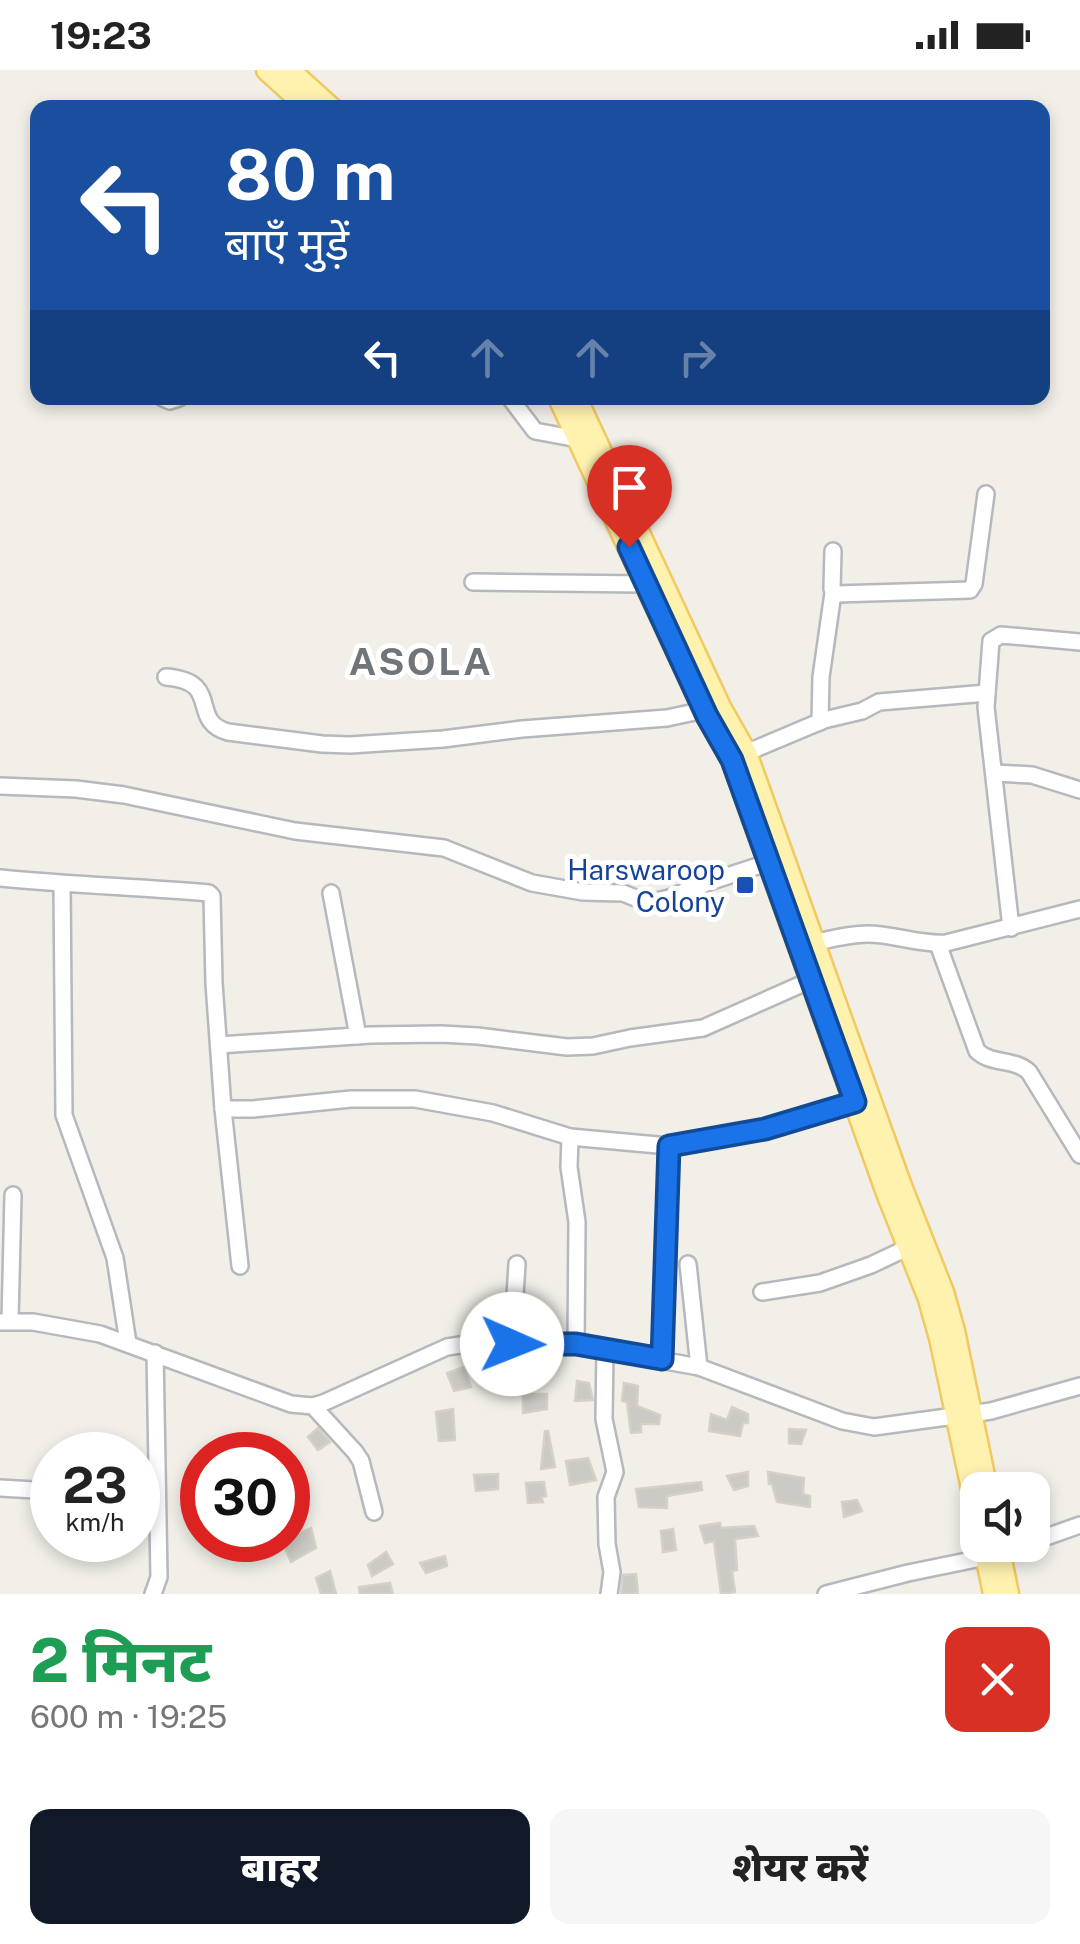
<!DOCTYPE html>
<html lang="hi">
<meta charset="utf-8">
<style>
:root{--surface:#fff;--page:#f6f6f6;--text:#222;--muted:#767676;--accent:#111827}
body{margin:0;font-family:"Public Sans","Noto Sans Devanagari",sans-serif;background:var(--page);color:var(--text);height:100vh;display:flex;flex-direction:column;font-size:38px;white-space:nowrap}
*{box-sizing:border-box;margin:0}
p{font-size:32px;color:var(--muted)}
.icon{flex:none;width:55px;height:55px;fill:none;stroke:currentColor;stroke-width:2;stroke-linecap:round;stroke-linejoin:round}
.map{position:relative;height:1524px;overflow:hidden}
.details{display:flex;flex-direction:column;background:var(--surface);flex:1}
.details>*{flex:none}
.guide{position:absolute;left:30px;top:30px;width:1020px;height:305px;border-radius:20px;box-shadow:0 5px 15px #0003;background:#1a4fa0;color:#fff;overflow:hidden}
.tools{position:absolute;left:960px;top:1402px;display:grid;gap:20px}
.tools a{display:grid;place-items:center;width:90px;height:90px;border-radius:20px;background:var(--surface);box-shadow:0 5px 15px #0003;font-size:50px}
.speed{position:absolute;left:30px;top:1362px;display:flex;gap:20px;font-size:50px;font-weight:700;text-align:center}
.speed>*{display:grid;place-content:center;width:130px;height:130px;border-radius:50%;background:var(--surface);box-shadow:0 5px 15px #0003;line-height:1}
.speed small{font-size:25px;font-weight:400}
.speed .limit{border:15px solid #d22;background:#fff;color:#111}
.pin{position:absolute;display:grid;place-items:center;width:85px;height:85px;color:#fff;margin:-102px -42px;border-radius:50% 50% 50% 0;rotate:-45deg;box-shadow:0 0 10px #0007}
.pin .icon{rotate:45deg}
.me{position:absolute;width:110px;margin:-55px;rotate:91deg;stroke-linejoin:round;filter:drop-shadow(0 0 8px #0008)}
.turn{display:flex;align-items:center;gap:35px;height:210px;padding:0 30px;font-size:45px}
.turn .icon{width:130px;height:130px;stroke-width:2.5}
.turn b{display:block;font-size:70px;line-height:85px}
.lanes{display:flex;align-items:center;height:95px;padding:0 30px;background:#0003;justify-content:center;gap:50px;direction:ltr}
.lanes .off{opacity:.35}
.round{display:grid;place-items:center;flex:none;width:105px;height:105px;border-radius:20px;background:var(--page)}
.overview{display:flex;align-items:center;justify-content:space-between;height:170px;padding:0 30px}
h1{font-size:60px;font-weight:800;line-height:75px;color:#1e9e55}
.primary-button{display:flex;gap:20px;margin-top:auto;padding:20px 30px}
.primary-button a{flex:1;height:115px;border-radius:20px;background:var(--accent);color:#fff;font-size:40px;font-weight:800;line-height:115px;text-align:center}
.primary-button a+a{background:var(--page);color:var(--text)}
.status{display:flex;justify-content:space-between;align-items:center;height:70px;padding:0 50px;background:var(--surface);direction:ltr}
.status svg{height:28px;fill:currentColor}
.map>svg:first-child{display:block}
</style>
<div class="status"><b>19:23</b><svg viewBox="0 0 49 12"><path d="M0 12V9h3v3zM5 12V6h3v6zM10 12V3h3v9zM15 12V0h3v12zM26 1h20v11H26zM47 4h2v5h-2z"/></svg></div>
<div class="map">
<svg width="1080" height="1524" viewBox="0 0 1080 1524">
<rect width="100%" height="100%" fill="#f1efe8"/>
<g fill="#cccac5" stroke="#d6d1c6" stroke-width="2.5">
<polygon points="464,1297 471,1317 454,1321 447,1303"/>
<polygon points="577,1311 589,1313 593,1330 575,1331"/>
<polygon points="624,1313 638,1316 637,1336 660,1345 659,1354 641,1354 641,1362 631,1363 627,1332 622,1331"/>
<polygon points="532,1324 547,1324 547,1339 523,1343 523,1326"/>
<polygon points="732,1337 748,1344 748,1353 743,1353 740,1366 709,1361 711,1344 727,1350"/>
<polygon points="453,1339 455,1370 439,1371 436,1342"/>
<polygon points="318,1358 330,1372 318,1380 308,1367"/>
<polygon points="789,1359 806,1360 801,1374 789,1373"/>
<polygon points="545,1361 548,1361 555,1397 541,1399"/>
<polygon points="588,1388 596,1410 570,1415 566,1391"/>
<polygon points="748,1402 748,1416 734,1420 727,1406"/>
<polygon points="768,1402 804,1408 803,1424 810,1426 810,1437 777,1432 772,1414 769,1414"/>
<polygon points="498,1404 498,1419 476,1421 474,1405"/>
<polygon points="544,1412 546,1426 541,1427 543,1432 528,1433 526,1413"/>
<polygon points="701,1412 702,1420 667,1426 667,1438 639,1437 636,1419"/>
<polygon points="857,1430 862,1441 844,1447 842,1432"/>
<polygon points="720,1453 721,1458 754,1456 758,1466 735,1469 737,1500 732,1501 735,1522 721,1524 714,1471 705,1473 700,1456"/>
<polygon points="311,1458 316,1478 291,1492 282,1471"/>
<polygon points="673,1459 676,1480 663,1482 661,1461"/>
<polygon points="386,1482 393,1494 372,1506 368,1495"/>
<polygon points="445,1486 447,1496 426,1503 420,1493"/>
<polygon points="330,1501 336,1524 321,1524 316,1508"/>
<polygon points="636,1504 638,1524 621,1524 623,1505"/>
<polygon points="390,1513 393,1524 360,1524 359,1517"/>
</g>
<g fill="none" stroke-linecap="round" stroke-linejoin="round">
<defs>
<g id="minor">
<polyline points="163,328 170,331 179,328"/>
<polyline points="510,328 535,361 578,369"/>
<polyline points="833,481 832,519 836,524 970,520 974,514 986,424"/>
<polyline points="473,512 645,514"/>
<path d="M166,607c57,4 22,44 62,55l94,12 28,1 93,-6 79,-10 145,-11 37,-8"/>
<polyline points="820,652 821,607 833,523"/>
<polyline points="746,683 824,650 862,641 879,632 987,623"/>
<polyline points="995,703 1032,705 1080,720"/>
<polyline points="0,716 76,719 124,725 295,761 444,778 532,813 583,822 623,823 648,833 669,828 709,812 767,793"/>
<path d="M0,808c70,7 139,9 209,15l3,3 2,87 9,126 17,157"/>
<polyline points="62,814 64,1045 115,1188 128,1273"/>
<polyline points="331,823 358,966"/>
<polyline points="1011,858 986,637 991,571 1001,565 1080,572"/>
<path d="M813,873c18,-4 36,-9 55,-9 26,0 52,11 78,9l134,-34"/>
<path d="M938,874l39,107c15,14 37,7 52,21l51,83"/>
<polyline points="219,975 371,965 441,964 478,966 567,977 593,976 630,968 703,958 811,910"/>
<polyline points="223,1039 253,1039 351,1029 415,1029 493,1043 570,1067 669,1076 765,1059 855,1032"/>
<polyline points="570,1067 569,1097 577,1152 576,1275"/>
<polyline points="688,1194 699,1297"/>
<polyline points="762,1222 820,1213 871,1195 909,1177"/>
<polyline points="10,1251 13,1125"/>
<polyline points="0,1252 33,1252 100,1264 291,1334 313,1336 323,1333 447,1277 480,1272 576,1275 699,1297 842,1351 874,1357 991,1341 1080,1316"/>
<polyline points="512,1273 517,1194"/>
<polyline points="605,1279 604,1349 615,1402 606,1427 607,1474 612,1502 609,1524"/>
<polyline points="662,1289 667,1205 669,1076"/>
<polyline points="313,1336 355,1382 361,1391 374,1442"/>
<polyline points="0,1418 52,1421"/>
<polyline points="1032,1472 1080,1455"/>
<polyline points="1000,1483 1024,1475"/>
<polyline points="153,1524 159,1507 155,1283"/>
<polyline points="826,1524 908,1503 986,1487"/>
</g>
<g id="major">
<polyline points="267,0 309,38"/>
<polyline points="289,0 331,38"/>
<polyline points="559,328 707,646 732,690 887,1123 929,1229 940,1268 978,1447"/>
<polyline points="576,328 721,639 746,683 901,1116 943,1222 954,1261 987,1420"/>
<polyline points="984,1475 994,1524"/>
<polyline points="998,1475 1008,1524"/>
</g>
</defs>
<use href="#minor" stroke="#b5b8bc" stroke-width="20"/>
<use href="#major" stroke="#f2c960" stroke-width="25"/>
<use href="#minor" stroke="#fff" stroke-width="15"/>
<use href="#major" stroke="#fff2af" stroke-width="20"/>
</g>
<g fill="none" stroke-linecap="round" stroke-linejoin="round">
<defs>
<polyline id="route" points="512,1274 576,1274 662,1289 669,1076 765,1059 855,1032 732,690 707,646 629,477"/>
</defs>
<use href="#route" stroke="#114b97" stroke-width="25"/>
<use href="#route" stroke="#1a73e8" stroke-width="18"/>
</g>
<rect fill="#1a4fb4" stroke="#fff" stroke-width="4" x="735" y="805" width="20" height="20" rx="5"/>
<g text-anchor="middle" dominant-baseline="central" stroke-width="10" stroke-linejoin="round" paint-order="stroke">
<g font-size="28" fill="#164399" stroke="#fff" text-anchor="end">
<text x="725" y="799">Harswaroop<tspan x="725" dy="32">Colony</tspan></text>
</g>
<g font-size="38" font-weight="bold" letter-spacing="2.5" fill="#70757a" stroke="#fff">
<text x="421" y="591">ASOLA</text>
</g>
</g>
</svg>
<div class="tools">
<a><svg class="icon" aria-label="sound" viewBox="0 0 24 24"><path d="M4 9h4l5-4v14l-5-4H4zM17 9q2 3 0 6"/></svg></a>
</div>
<div class="speed"><div>23<small>km/h</small></div><div class="limit">30</div></div>
<div class="pin" style="left:629px;top:477px;background:#d93025"><svg class="icon" aria-label="arrive" viewBox="0 0 24 24"><path d="M6 21V4h12l-3 4 3 4H6"/></svg></div>
<svg class="me" style="left:512px;top:1274px" viewBox="-20 -20 40 40"><circle r="19" fill="#fff"/><path d="M0-13L10 11 0 6-10 11z" fill="#1a73e8"/></svg>
<div class="guide">
<div class="turn"><svg class="icon" aria-label="left" viewBox="0 0 24 24"><path d="M17 20v-9H6M10 6l-5 5 5 5"/></svg><div><b>80 m</b>बाएँ मुड़ें</div></div>
<div class="lanes"><svg class="icon" aria-label="left" viewBox="0 0 24 24"><path d="M17 20v-9H6M10 6l-5 5 5 5"/></svg><svg class="icon off" aria-label="ahead" viewBox="0 0 24 24"><path d="M12 20V5M6 11l6-6 6 6"/></svg><svg class="icon off" aria-label="ahead" viewBox="0 0 24 24"><path d="M12 20V5M6 11l6-6 6 6"/></svg><svg class="icon off" aria-label="right" viewBox="0 0 24 24"><path d="M7 20v-9h11M14 6l5 5-5 5"/></svg></div>
</div>
</div>
<section class="details">
<div class="overview"><div><h1>2 मिनट</h1><p>600 m · 19:25</p></div><a class="round" style="background:#d93025;color:#fff"><svg class="icon" aria-label="close" viewBox="0 0 24 24"><path d="M6 6l12 12M18 6L6 18"/></svg></a></div>
<div class="primary-button"><a>बाहर</a><a>शेयर करें</a></div>
</section>
